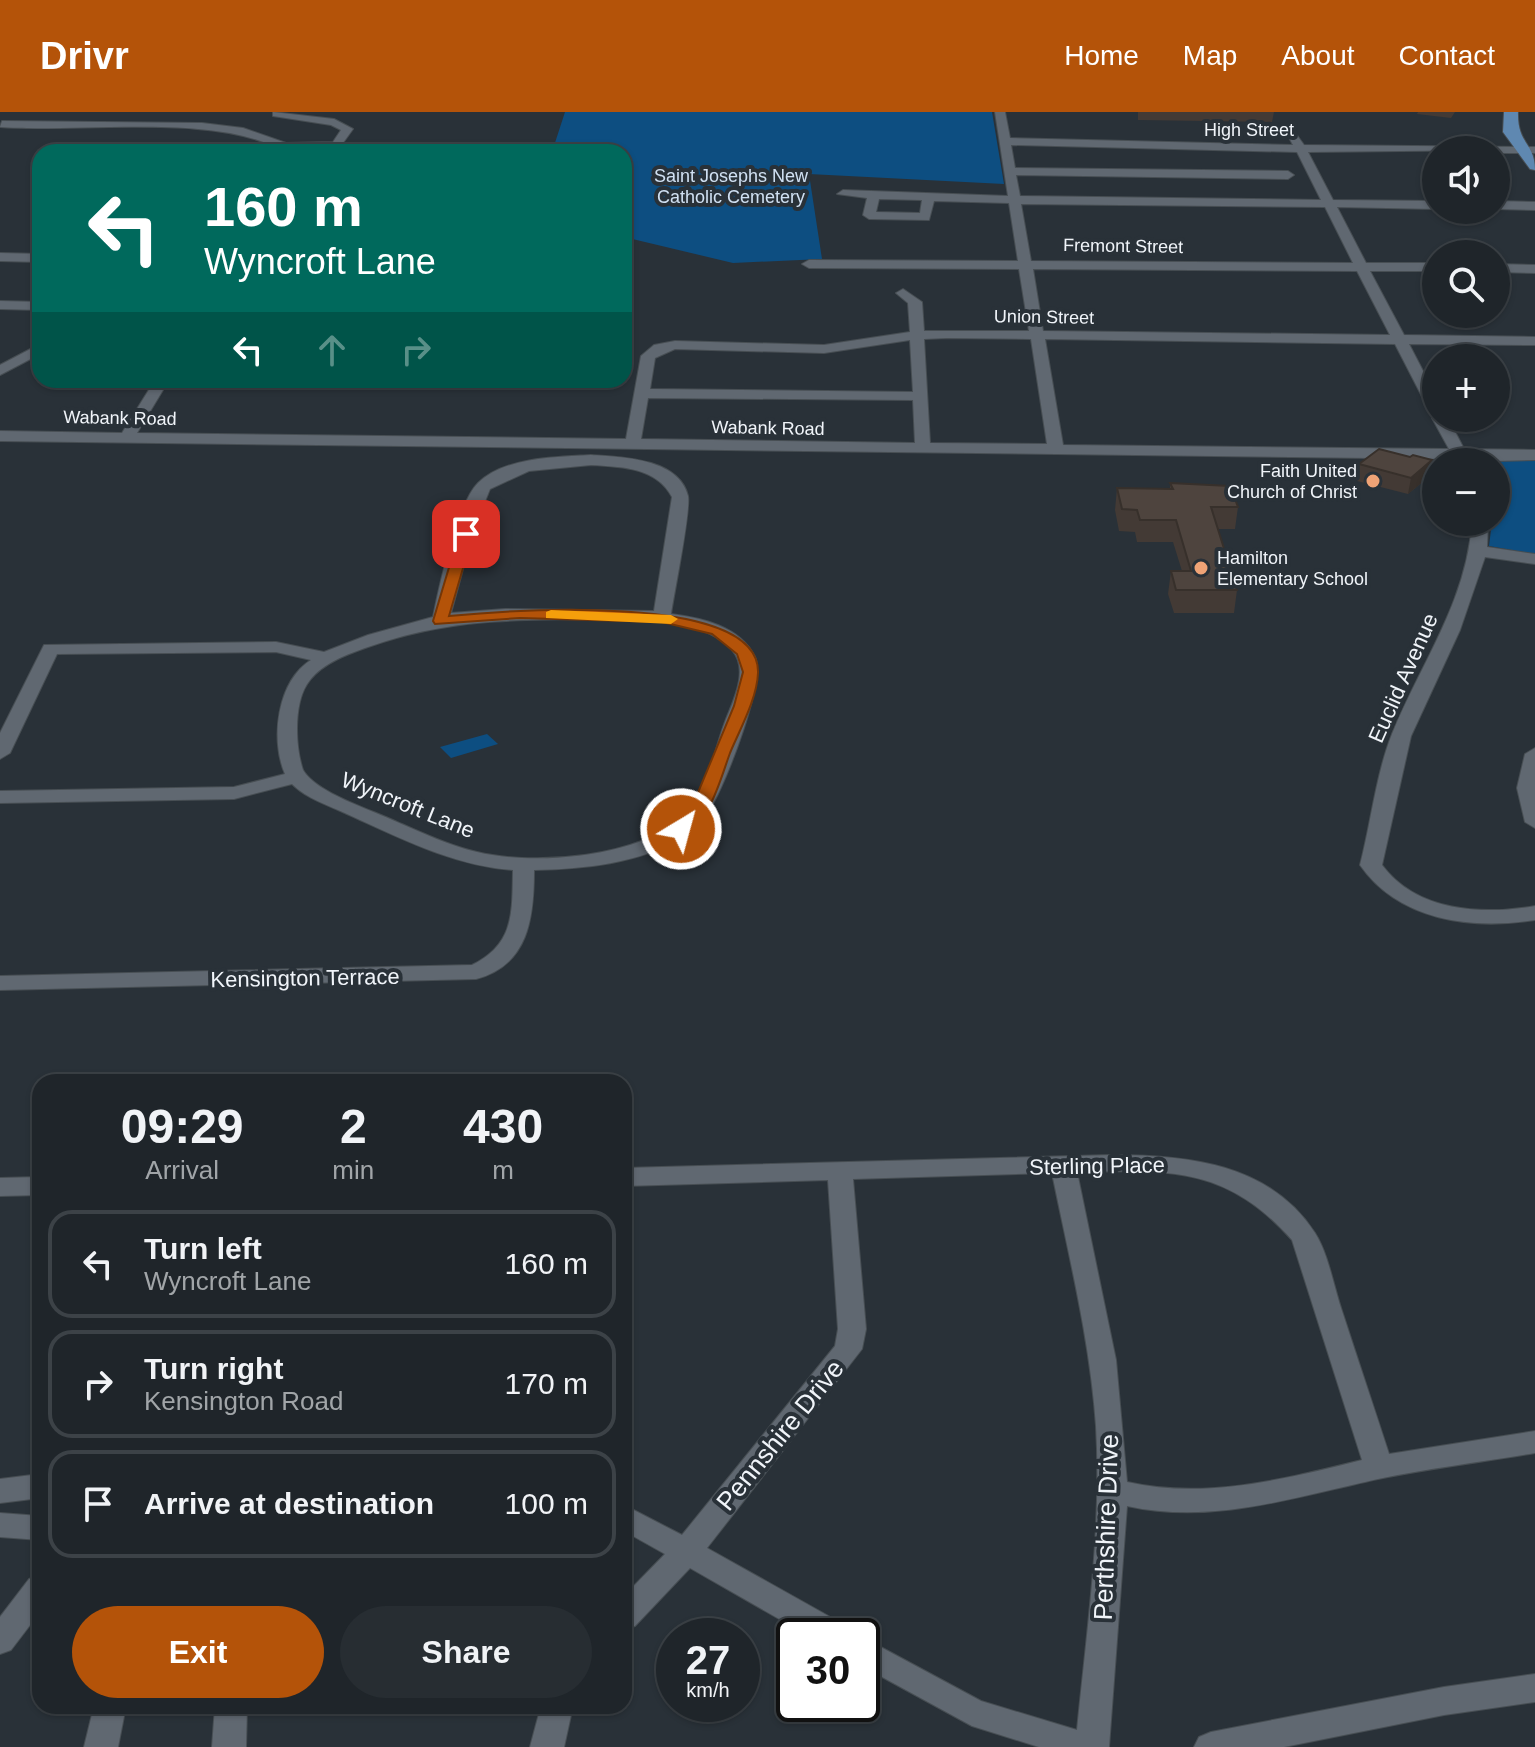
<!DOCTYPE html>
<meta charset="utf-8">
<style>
:root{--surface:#1f252a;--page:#272d32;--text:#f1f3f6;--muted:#a1a5a8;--line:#3c4247;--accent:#b45309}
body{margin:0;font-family:Arial,sans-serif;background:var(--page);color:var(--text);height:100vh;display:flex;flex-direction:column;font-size:30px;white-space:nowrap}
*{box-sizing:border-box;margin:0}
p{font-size:26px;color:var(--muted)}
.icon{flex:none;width:44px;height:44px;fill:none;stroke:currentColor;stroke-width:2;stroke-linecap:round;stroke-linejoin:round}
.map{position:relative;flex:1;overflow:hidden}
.side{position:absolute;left:32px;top:962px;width:600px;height:640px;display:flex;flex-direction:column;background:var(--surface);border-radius:24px;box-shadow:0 2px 6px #0004,0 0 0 2px var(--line)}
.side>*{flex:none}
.hud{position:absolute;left:32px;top:32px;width:600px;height:244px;border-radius:24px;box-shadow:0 2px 6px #0004,0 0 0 2px var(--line);background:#00695c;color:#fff;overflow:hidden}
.buttons{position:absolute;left:1422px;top:24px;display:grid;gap:16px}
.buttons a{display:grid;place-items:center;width:88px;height:88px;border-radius:50%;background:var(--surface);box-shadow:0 2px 6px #0004,0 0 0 2px var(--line);font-size:40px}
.speed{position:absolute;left:656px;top:1506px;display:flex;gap:16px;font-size:40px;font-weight:700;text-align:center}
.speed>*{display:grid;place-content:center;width:104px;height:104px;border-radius:50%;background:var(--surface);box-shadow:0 2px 6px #0004,0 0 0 2px var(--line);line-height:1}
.speed small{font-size:20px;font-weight:400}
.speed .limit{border:4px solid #111;border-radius:12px;background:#fff;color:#111}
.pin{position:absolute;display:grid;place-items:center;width:68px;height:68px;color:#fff;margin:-34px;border-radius:16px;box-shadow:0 4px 12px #0006}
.me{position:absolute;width:88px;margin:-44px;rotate:37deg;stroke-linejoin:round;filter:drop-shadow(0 0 6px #0008)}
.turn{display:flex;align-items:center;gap:28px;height:168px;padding:0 40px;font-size:36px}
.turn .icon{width:104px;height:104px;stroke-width:2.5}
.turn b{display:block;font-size:56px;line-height:68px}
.lanes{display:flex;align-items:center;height:76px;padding:0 40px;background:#0003;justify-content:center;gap:40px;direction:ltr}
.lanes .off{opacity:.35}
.eta{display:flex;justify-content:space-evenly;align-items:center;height:136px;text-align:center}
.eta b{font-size:48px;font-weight:600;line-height:56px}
.cta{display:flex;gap:16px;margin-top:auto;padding:16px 40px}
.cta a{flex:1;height:92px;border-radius:48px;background:var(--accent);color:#fff;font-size:32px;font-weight:600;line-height:92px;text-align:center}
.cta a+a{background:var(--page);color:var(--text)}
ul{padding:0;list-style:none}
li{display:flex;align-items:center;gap:24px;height:108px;margin:0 16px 12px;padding:0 24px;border:4px solid var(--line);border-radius:24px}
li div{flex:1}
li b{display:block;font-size:30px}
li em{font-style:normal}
header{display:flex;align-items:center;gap:48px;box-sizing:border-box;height:112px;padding:0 40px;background:var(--accent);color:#fff}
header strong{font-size:38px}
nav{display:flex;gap:44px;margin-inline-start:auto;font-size:28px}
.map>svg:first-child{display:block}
</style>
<header>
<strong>Drivr</strong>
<nav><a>Home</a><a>Map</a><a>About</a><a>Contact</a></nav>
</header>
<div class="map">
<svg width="1535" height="1635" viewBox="0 0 1535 1635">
<rect width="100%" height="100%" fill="#293138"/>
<g fill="#0d4e81">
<polygon points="565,0 992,0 1004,72 809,62 822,147 733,151 624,125 624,40 552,40"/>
<polygon points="1473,347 1535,348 1535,442 1489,434 1492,410 1496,410 1496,350"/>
<polygon points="487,622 498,632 451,646 440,635"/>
</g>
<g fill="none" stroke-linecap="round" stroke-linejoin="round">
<defs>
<g id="minor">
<path d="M273,0l61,7 19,10 -13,18 -57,5c-60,-40 -208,-19 -283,-25l2,-6 200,2 41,5 43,15 47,-1 8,-12 -10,-5 -58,-9z"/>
<path d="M995,0h10l5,26 283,7 -8,-15 6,-3 13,18 231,2v6h-39v-3l-188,2 25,48 103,1v8l-99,-2 29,56h70v8h-66l34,64 131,2v8l-126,-1 27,52v22h12l16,31 71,1v10l-80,2 -2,-3 -1453,-18v-10l122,2 33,-53h14l-32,53 489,6 15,-83 13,-11 21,-4 149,4 86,-13 -2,-29 -12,-10 7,-4 19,13 2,29h105l-10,-62 -210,-1 -7,-4 7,-4 209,1 -9,-58 -75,-2 -5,19 -60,-1 -6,-4 4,-17 -30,-4 6,-4 165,6zM1011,33l286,7 24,48 -301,-4 -4,-21 272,4 6,-4 -6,-4 -273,-3zM879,87l43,1 -2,13 -44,-1zM1021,92l304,3 28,56 -322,-2zM1033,157l324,2 33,64 -347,-4zM947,226l84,1 16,105 -117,-1 -6,-104zM1045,227l350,5 34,66 7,4 -4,4 17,31 -386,-4zM910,228l3,52 -263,-3 5,-31 20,-9 149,4zM648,286l265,2 2,43 -274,-4z"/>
<polygon points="1496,89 1535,90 1535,98 1496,97"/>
<polygon points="0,141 40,142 40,150 0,149"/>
<polygon points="1496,152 1535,153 1535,161 1496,160"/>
<polygon points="0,189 40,190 40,198 0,197"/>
<polygon points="40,232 40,242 0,263 0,253"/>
<path d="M591,343c30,2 88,3 97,41 3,15 -14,97 -17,118 31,4 69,12 84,43 11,23 -29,126 -44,150 -7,12 -17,22 -29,30 -42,27 -100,32 -148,33 0,47 -5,95 -58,109l-476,11v-14l472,-11c43,-21 40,-53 41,-95 -59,-4 -113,-32 -166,-56 -19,-9 -40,-15 -55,-30l-58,15 -234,4v-12l234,-4 51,-13c-15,-34 -8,-93 26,-114l-35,-8 -219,2 -47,99 -10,6v-26l44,-88 232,-3 48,10 44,-17 65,-18c6,-30 24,-113 45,-134 26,-26 79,-26 113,-28zM591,353c31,2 65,2 81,32l-18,114 -149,-2 -54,4 23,-84 16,-40 39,-18zM599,507c40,1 103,-2 133,31 17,19 2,49 -6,69 -12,30 -17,71 -40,95 -44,44 -152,52 -209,38 -27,-6 -54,-19 -80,-30 -25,-12 -81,-29 -94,-52 -8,-24 -10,-70 7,-90 13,-17 38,-26 58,-33 79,-28 148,-28 231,-28z"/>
<path d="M1472,410h16l-1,25 48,7v10l-50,-7 -25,73 -49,106 -29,129c35,47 100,50 153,41v14c-63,10 -136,1 -175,-55 11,-42 16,-91 32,-131 29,-71 75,-133 80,-212z"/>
<polygon points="1535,636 1535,716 1525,710 1517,676 1525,642"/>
<path d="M1112,1043c74,0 158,8 203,78 14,22 19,56 28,81 15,47 31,93 46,140l146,-23v22c-52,9 -105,15 -157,26 -83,18 -165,46 -251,27l-18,241h-70l-67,-21 -110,-60v-29l119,64 96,29c10,-101 25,-203 19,-304 -6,-86 -27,-169 -44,-253l-199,6 13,150 -4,20 -155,199 141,79 5,9h-44l-119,-68 -55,58 -11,4v-34l41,-42 -41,-23v-26l58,30 153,-189 3,-17 -10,-149 -204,6v-18zM1077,1060c93,-2 149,-6 215,68l70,220c-77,19 -157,40 -235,22l-11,-122z"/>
<polygon points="40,1065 40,1083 0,1084 0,1066"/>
<polygon points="40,1362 40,1386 0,1391 0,1367"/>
<polygon points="0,1401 40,1404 40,1428 0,1425"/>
<polygon points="40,1463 40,1500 11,1538 0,1542 0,1505 29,1467"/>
<polygon points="1535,1562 1535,1590 1444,1603 1284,1635 1194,1635 1199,1625 1211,1620 1444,1575"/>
<polygon points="94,1594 126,1594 118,1635 84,1635"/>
<polygon points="215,1594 247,1594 246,1635 212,1635"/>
<polygon points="541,1594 573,1594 564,1635 530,1635"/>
</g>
<path id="major" d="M1504,0h14c-1,33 17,30 17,58l-5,-1 -27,-37z"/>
</defs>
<use href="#minor" stroke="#474e53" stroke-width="2"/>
<use href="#major" stroke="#474e53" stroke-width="2"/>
<use href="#minor" fill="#606871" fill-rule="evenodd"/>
<use href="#major" fill="#5f88b1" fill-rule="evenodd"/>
</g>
<g fill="#433a35">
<polygon points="1138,0 1274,0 1272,10 1138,8"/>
<polygon points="1418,0 1455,0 1451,6 1417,2"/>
<polygon points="1359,352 1430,364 1408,382 1357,369"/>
<polygon points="1170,371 1238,395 1235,417 1218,417 1237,478 1234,501 1174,501 1168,482 1171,459 1182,459 1173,430 1137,430 1135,420 1119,419 1115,398 1117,376 1170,377"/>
</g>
<polygon fill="#37302b" points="1432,348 1430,364 1408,382 1411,366"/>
<g fill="#4e443e" stroke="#37302b" stroke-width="2">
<polygon points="1379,337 1410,345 1413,343 1432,348 1411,366 1359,352"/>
<polygon points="1170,371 1230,374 1238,395 1211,395 1237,478 1176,478 1171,459 1191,459 1176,408 1140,408 1137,398 1122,397 1117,376 1173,377"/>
</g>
<path fill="#b45309" stroke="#753606" stroke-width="2" d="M466,418l7,4 -24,82c53,-5 312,-26 309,57 -1,26 -18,56 -28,80 -9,24 -21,74 -49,81l-9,-5 20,-22 42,-101 9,-34 -6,-18 -25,-20 -50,-12 -142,-4 -85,6 -2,-3 26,-87z"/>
<polygon fill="#f59e0b" points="551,498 671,503 678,507 671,512 546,506 546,500"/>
<g fill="#efa376" stroke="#293138" stroke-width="3">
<circle cx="1373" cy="369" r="8"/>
<circle cx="1201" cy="456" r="8"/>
</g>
<g text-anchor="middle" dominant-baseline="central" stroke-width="8" stroke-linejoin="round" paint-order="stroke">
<g font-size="18" fill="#f0f4f9" stroke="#293138">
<text x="1249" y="18">High Street</text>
<text transform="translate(1123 134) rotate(1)">Fremont Street</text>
<text transform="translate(1044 205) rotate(1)">Union Street</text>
<text transform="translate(120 306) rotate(1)">Wabank Road</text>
<text transform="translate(768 316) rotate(1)">Wabank Road</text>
</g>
<g font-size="18" fill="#d0e0f2" stroke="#293138">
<text x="731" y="64">Saint Josephs New<tspan x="731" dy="21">Catholic Cemetery</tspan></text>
</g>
<g font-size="18" fill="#f0f4f9" stroke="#293138" text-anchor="end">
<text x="1357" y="359">Faith United<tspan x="1357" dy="21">Church of Christ</tspan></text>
<text x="1217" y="446" text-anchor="start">Hamilton<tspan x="1217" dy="21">Elementary School</tspan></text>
</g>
<g font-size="22" fill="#f0f4f9" stroke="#293138">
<text transform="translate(1403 566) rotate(-66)">Euclid Avenue</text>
<text transform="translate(408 693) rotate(22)">Wyncroft Lane</text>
<text transform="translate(305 866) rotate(-1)">Kensington Terrace</text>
<text transform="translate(1097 1054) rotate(-1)">Sterling Place</text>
</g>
<g font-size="26" fill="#f0f4f9" stroke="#293138">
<text transform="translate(780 1323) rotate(-51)">Pennshire Drive</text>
<text transform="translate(1106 1415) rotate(-88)">Perthshire Drive</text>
</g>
</g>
</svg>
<div class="buttons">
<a><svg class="icon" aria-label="sound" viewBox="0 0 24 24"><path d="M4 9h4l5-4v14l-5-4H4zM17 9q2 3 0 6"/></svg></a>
<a><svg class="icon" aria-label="search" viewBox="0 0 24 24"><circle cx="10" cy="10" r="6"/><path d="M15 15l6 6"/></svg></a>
<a>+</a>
<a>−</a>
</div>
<div class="speed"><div>27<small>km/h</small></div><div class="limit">30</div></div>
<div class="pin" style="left:466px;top:422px;background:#d93025"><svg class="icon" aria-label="arrive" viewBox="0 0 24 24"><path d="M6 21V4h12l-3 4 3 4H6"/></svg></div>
<svg class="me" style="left:681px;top:717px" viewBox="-20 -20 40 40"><circle r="17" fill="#b45309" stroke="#fff" stroke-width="3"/><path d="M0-11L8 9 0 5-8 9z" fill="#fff"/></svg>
<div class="hud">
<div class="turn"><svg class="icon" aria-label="left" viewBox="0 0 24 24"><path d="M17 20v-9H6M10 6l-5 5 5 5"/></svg><div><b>160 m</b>Wyncroft Lane</div></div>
<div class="lanes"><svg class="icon" aria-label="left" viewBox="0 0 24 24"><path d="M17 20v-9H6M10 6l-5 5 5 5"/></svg><svg class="icon off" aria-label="ahead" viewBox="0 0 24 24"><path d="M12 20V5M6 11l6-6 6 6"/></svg><svg class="icon off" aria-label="right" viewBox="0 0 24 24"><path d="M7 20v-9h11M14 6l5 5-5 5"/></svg></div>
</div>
<section class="side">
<div class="eta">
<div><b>09:29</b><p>Arrival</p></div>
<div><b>2</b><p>min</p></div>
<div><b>430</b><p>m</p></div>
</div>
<ul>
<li><svg class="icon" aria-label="left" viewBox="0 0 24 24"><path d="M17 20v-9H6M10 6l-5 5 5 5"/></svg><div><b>Turn left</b><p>Wyncroft Lane</p></div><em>160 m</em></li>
<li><svg class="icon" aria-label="right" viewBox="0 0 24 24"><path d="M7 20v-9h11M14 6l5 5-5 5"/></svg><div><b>Turn right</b><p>Kensington Road</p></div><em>170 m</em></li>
<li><svg class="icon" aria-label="arrive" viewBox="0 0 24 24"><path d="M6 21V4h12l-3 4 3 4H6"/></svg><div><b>Arrive at destination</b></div><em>100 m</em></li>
</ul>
<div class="cta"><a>Exit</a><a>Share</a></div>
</section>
</div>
